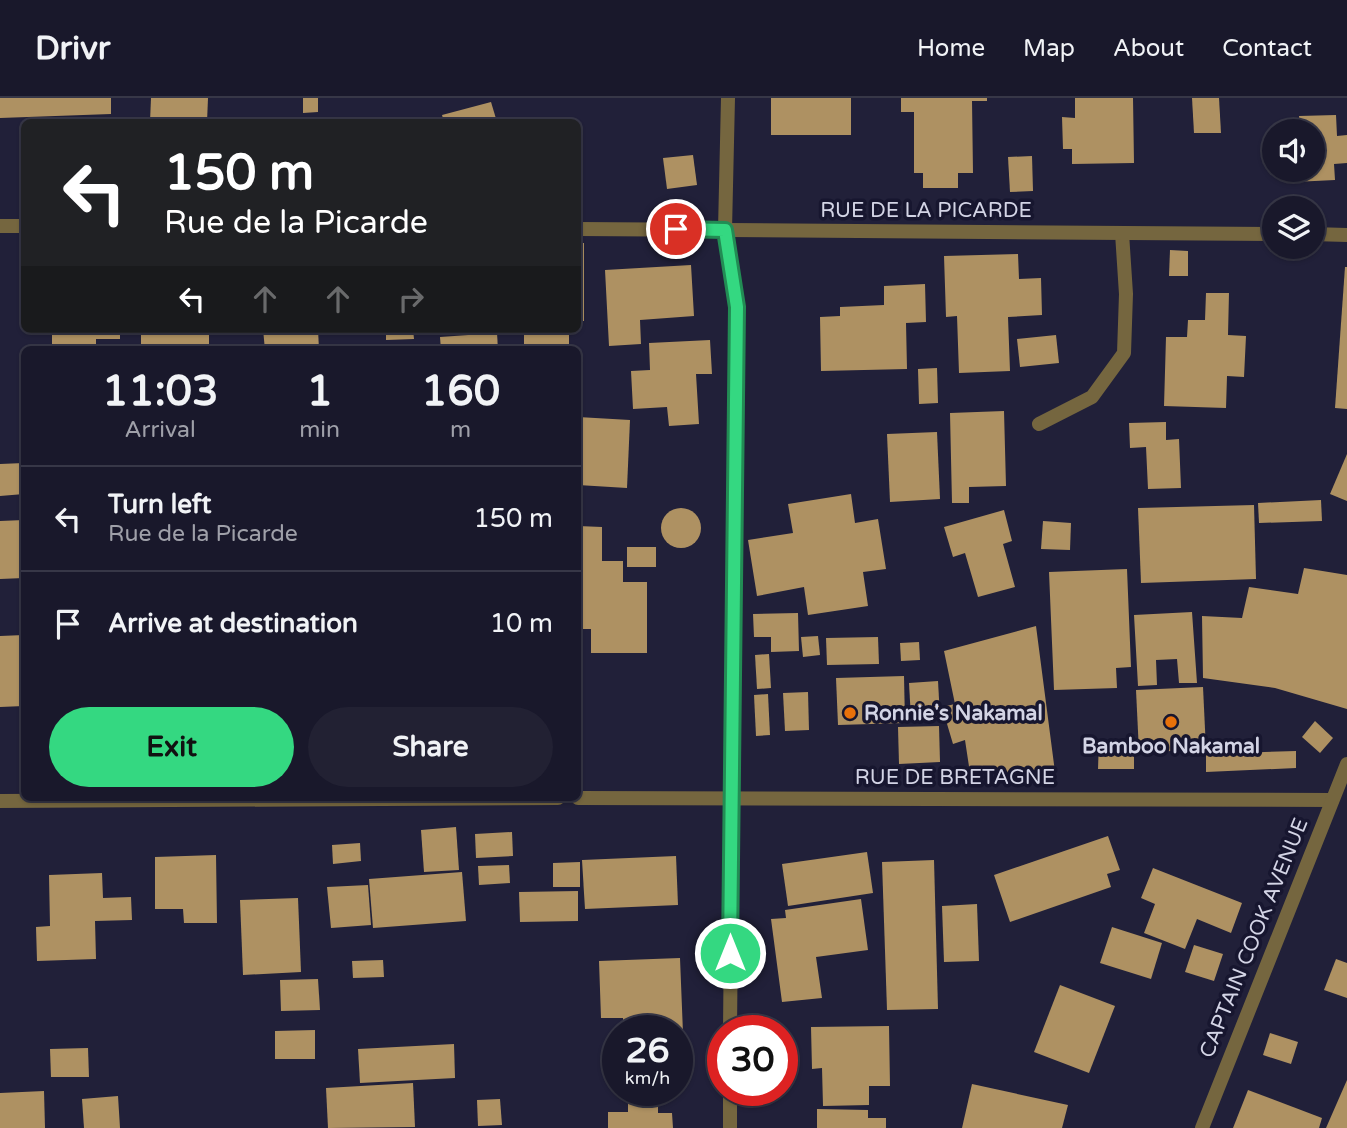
<!DOCTYPE html>
<style>
:root{--surface:#19182b;--page:#222133;--text:#f1f3f6;--muted:#9fa0a9;--line:#373747;--accent:#34d881}
body{margin:0;font-family:"Varela Round",sans-serif;background:var(--page);color:var(--text);height:100vh;display:flex;flex-direction:column;font-size:26px;white-space:nowrap}
*{box-sizing:border-box;margin:0}
p{font-size:23px;color:var(--muted)}
.icon{flex:none;width:38px;height:38px;fill:none;stroke:currentColor;stroke-width:2;stroke-linecap:round;stroke-linejoin:round}
.map{position:relative;flex:1;overflow:hidden}
.drawer{position:absolute;left:21px;top:248px;width:560px;height:455px;display:flex;flex-direction:column;background:var(--surface);border-radius:10px;box-shadow:0 2px 5px #0004,0 0 0 2px var(--line)}
.drawer>*{flex:none}
.banner{position:absolute;left:21px;top:21px;width:560px;height:214px;border-radius:10px;box-shadow:0 2px 5px #0004,0 0 0 2px var(--line);background:#202124;color:#fff;overflow:hidden}
.fabs{position:absolute;left:1262px;top:21px;display:grid;gap:14px}
.fabs a{display:grid;place-items:center;width:63px;height:63px;border-radius:50%;background:var(--surface);box-shadow:0 2px 5px #0004,0 0 0 2px var(--line);font-size:35px}
.speed{position:absolute;left:602px;top:917px;display:flex;gap:14px;font-size:35px;font-weight:700;text-align:center}
.speed>*{display:grid;place-content:center;width:91px;height:91px;border-radius:50%;background:var(--surface);box-shadow:0 2px 5px #0004,0 0 0 2px var(--line);line-height:1}
.speed small{font-size:18px;font-weight:400}
.speed .limit{border:10px solid #d22;background:#fff;color:#111}
.pin{position:absolute;display:grid;place-items:center;width:60px;height:60px;color:#fff;margin:-30px;border:4px solid #fff;border-radius:50%;box-shadow:0 2px 7px #0007}
.me{position:absolute;width:77px;margin:-38px;rotate:0deg;stroke-linejoin:round;filter:drop-shadow(0 0 5px #0008)}
.turn{display:flex;align-items:center;gap:24px;height:147px;padding:0 28px;font-size:32px}
.turn .icon{width:91px;height:91px;stroke-width:2.5}
.turn b{display:block;font-size:49px;line-height:60px}
.lanes{display:flex;align-items:center;height:66px;padding:0 28px;background:#0003;justify-content:center;gap:35px;direction:ltr}
.lanes .off{opacity:.35}
.eta{display:flex;justify-content:space-evenly;align-items:center;height:119px;text-align:center}
.eta b{font-size:42px;font-weight:700;line-height:49px}
.cta{display:flex;gap:14px;margin-top:auto;padding:14px 28px}
.cta a{flex:1;height:80px;border-radius:42px;background:var(--accent);color:#111;font-size:28px;font-weight:700;line-height:80px;text-align:center}
.cta a+a{background:var(--page);color:var(--text)}
ul{padding:0;list-style:none}
li{display:flex;align-items:center;gap:21px;height:105px;padding:0 28px;border-top:2px solid var(--line)}
li div{flex:1}
li b{display:block;font-size:26px}
li em{font-style:normal}
header{display:flex;align-items:center;gap:42px;box-sizing:border-box;height:98px;padding:0 35px;background:var(--surface);border-bottom:2px solid var(--line)}
header strong{font-size:33px}
nav{display:flex;gap:38px;margin-inline-start:auto;font-size:24px}
.map>svg:first-child{display:block}
</style>
<header>
<strong>Drivr</strong>
<nav><a>Home</a><a>Map</a><a>About</a><a>Contact</a></nav>
</header>
<div class="map">
<svg width="1347" height="1030" viewBox="0 0 1347 1030">
<rect width="100%" height="100%" fill="#212039"/>
<g fill="#ae9162">
<polygon points="0,0 111,0 111,16 0,20"/>
<polygon points="151,0 208,0 207,24 150,24"/>
<polygon points="303,0 318,0 318,14 303,15"/>
<rect x="771" y="0" width="80" height="37"/>
<polygon points="901,0 987,0 987,3 972,3 973,75 958,75 958,90 923,90 923,75 914,75 914,14 901,14"/>
<polygon points="1075,0 1133,0 1134,65 1072,66 1072,51 1063,51 1062,19 1075,20"/>
<polygon points="1192,0 1219,0 1221,35 1194,35"/>
<polygon points="491,4 497,24 444,24 442,17"/>
<polygon points="1336,17 1337,38 1347,37 1347,65 1334,66 1335,82 1294,84 1293,72 1312,72 1312,33 1290,33 1290,29 1300,28 1299,18"/>
<polygon points="693,57 697,87 667,91 663,60"/>
<polygon points="1032,58 1033,93 1010,94 1008,59"/>
<rect x="578" y="145" width="6" height="78"/>
<polygon points="1170,152 1188,153 1188,178 1169,178"/>
<polygon points="1018,156 1019,181 1041,180 1042,217 1008,219 1010,273 959,275 957,218 946,219 944,158"/>
<polygon points="691,167 694,218 640,222 641,246 609,248 605,172"/>
<polygon points="1345,169 1347,169 1347,311 1335,310"/>
<polygon points="925,186 926,224 906,225 907,271 821,273 820,219 840,218 840,209 884,207 884,188"/>
<polygon points="1206,195 1229,195 1228,237 1246,238 1244,279 1227,278 1226,310 1164,308 1166,239 1187,239 1188,222 1205,222"/>
<polygon points="52,231 120,231 120,241 96,241 96,252 52,252"/>
<rect x="141" y="231" width="68" height="21"/>
<polygon points="263,231 318,231 319,252 265,252"/>
<polygon points="350,231 413,231 414,241 386,242 386,235 350,237"/>
<polygon points="569,234 569,252 524,252 524,236"/>
<polygon points="497,235 498,252 441,252 440,239"/>
<polygon points="1056,237 1059,265 1020,269 1017,241"/>
<polygon points="710,242 712,276 696,276 699,326 669,328 667,309 633,311 631,273 650,272 649,245"/>
<polygon points="937,270 938,305 919,306 918,271"/>
<polygon points="1004,313 1006,388 969,389 969,405 952,405 950,315"/>
<polygon points="578,319 630,322 627,390 578,387"/>
<polygon points="1166,324 1166,342 1179,341 1181,390 1148,391 1146,349 1130,350 1129,325"/>
<polygon points="937,334 940,401 890,404 887,336"/>
<polygon points="1347,356 1347,403 1330,396"/>
<polygon points="24,365 24,396 0,398 0,366"/>
<polygon points="851,396 855,425 878,421 886,471 863,474 868,508 808,517 804,489 757,498 748,442 793,435 788,406"/>
<polygon points="1321,402 1322,423 1259,425 1258,405"/>
<polygon points="1254,407 1256,481 1141,485 1138,410"/>
<circle cx="681" cy="430" r="20"/>
<polygon points="1004,412 1012,443 1003,446 1015,489 978,499 965,455 953,459 944,429"/>
<polygon points="24,422 24,480 0,481 0,423"/>
<polygon points="1043,423 1071,425 1070,452 1041,451"/>
<polygon points="578,428 602,429 602,463 623,463 623,484 647,484 647,555 591,555 591,531 578,531"/>
<rect x="627" y="449" width="29" height="20"/>
<polygon points="1304,470 1347,477 1347,611 1275,590 1203,580 1202,518 1242,520 1249,489 1298,496"/>
<polygon points="1127,471 1131,569 1116,570 1117,590 1054,592 1049,474"/>
<polygon points="1192,514 1197,585 1179,585 1177,561 1156,562 1157,587 1138,588 1134,517"/>
<polygon points="798,515 799,553 771,554 771,539 754,539 753,516"/>
<polygon points="1036,528 1055,674 970,675 965,642 953,646 942,609 955,606 944,553"/>
<polygon points="24,537 24,608 0,609 0,538"/>
<polygon points="818,538 820,557 803,559 801,539"/>
<polygon points="878,539 879,566 827,567 826,540"/>
<polygon points="919,544 920,562 901,563 900,545"/>
<polygon points="769,556 771,590 757,591 755,557"/>
<polygon points="904,578 905,625 838,627 836,580"/>
<polygon points="938,583 940,619 911,621 909,585"/>
<polygon points="1203,589 1206,652 1139,654 1136,592"/>
<polygon points="808,594 809,632 785,633 783,595"/>
<polygon points="768,596 770,637 756,638 754,597"/>
<polygon points="1315,623 1333,640 1320,655 1302,639"/>
<polygon points="939,628 940,664 899,666 898,629"/>
<polygon points="1099,643 1134,643 1134,671 1098,671"/>
<polygon points="1296,653 1296,670 1206,674 1206,656"/>
<polygon points="456,729 459,772 424,774 421,732"/>
<polygon points="512,734 513,758 476,760 475,736"/>
<polygon points="1108,738 1120,772 1107,776 1111,789 1010,824 994,777"/>
<polygon points="360,745 361,763 333,766 332,747"/>
<polygon points="867,754 873,795 788,808 782,766"/>
<polygon points="216,757 217,825 184,825 183,811 155,811 155,759"/>
<polygon points="676,758 678,807 585,811 582,762"/>
<polygon points="934,762 938,911 887,912 882,764"/>
<polygon points="580,764 580,789 553,789 553,765"/>
<polygon points="509,767 510,785 479,787 478,768"/>
<polygon points="1153,770 1242,805 1231,835 1197,821 1185,851 1144,835 1155,806 1141,800"/>
<polygon points="462,774 466,823 373,830 369,781"/>
<polygon points="102,775 103,800 131,799 132,822 95,823 96,861 37,863 36,829 50,828 49,777"/>
<polygon points="368,787 371,827 331,830 327,789"/>
<polygon points="578,793 578,823 520,824 519,794"/>
<polygon points="298,800 301,874 243,877 240,802"/>
<polygon points="861,801 868,852 816,859 822,900 782,904 771,821 786,820 785,812"/>
<polygon points="977,806 979,863 944,864 942,808"/>
<polygon points="1112,829 1162,845 1151,881 1100,865"/>
<polygon points="1194,847 1223,856 1214,883 1185,874"/>
<polygon points="680,860 684,960 677,960 677,933 623,933 623,920 601,920 599,863"/>
<polygon points="1336,861 1347,865 1347,900 1324,892"/>
<polygon points="383,862 384,879 353,880 352,863"/>
<polygon points="318,881 320,912 281,913 280,882"/>
<polygon points="1060,887 1115,908 1089,975 1034,954"/>
<polygon points="889,928 890,988 869,988 869,1007 823,1008 822,970 812,971 811,929"/>
<polygon points="315,932 315,961 275,961 275,933"/>
<polygon points="1270,935 1298,944 1291,966 1263,957"/>
<polygon points="454,946 455,980 360,985 358,951"/>
<polygon points="88,950 89,979 51,979 50,951"/>
<polygon points="1347,982 1347,1030 1326,1030"/>
<polygon points="413,985 415,1029 328,1030 326,990"/>
<polygon points="972,986 1068,1007 1062,1030 962,1030"/>
<polygon points="1248,992 1322,1020 1319,1030 1233,1030"/>
<polygon points="44,993 45,1030 0,1030 0,995"/>
<polygon points="118,998 120,1030 84,1030 82,1001"/>
<polygon points="658,999 658,1015 672,1015 673,1030 608,1030 608,1014 628,1014 628,1000"/>
<polygon points="500,1001 502,1027 478,1028 477,1002"/>
<polygon points="817,1011 868,1012 868,1020 886,1020 886,1030 817,1030"/>
</g>
<g fill="none" stroke-linecap="round" stroke-linejoin="round">
<polyline stroke="#75663f" stroke-width="14" points="1039,326 1092,299 1124,255 1126,196 1122,135"/>
<g stroke="#75663f" stroke-width="14">
<polyline points="728,0 725,132 737,209 730,933"/>
<polyline points="0,128 24,128"/>
<polyline points="578,131 1274,136"/>
<polyline points="1312,136 1347,137"/>
<polyline points="578,700 1332,702"/>
<polyline points="0,703 558,700"/>
<polyline points="730,1030 730,992"/>
<polyline points="1202,1030 1347,666"/>
</g>
</g>
<g fill="none" stroke-linecap="round" stroke-linejoin="round">
<defs>
<polyline id="route" points="676,131 725,132 737,209 730,855"/>
</defs>
<use href="#route" stroke="#228c54" stroke-width="18"/>
<use href="#route" stroke="#34d881" stroke-width="12"/>
</g>
<g fill="#e8710a" stroke="#17162f" stroke-width="2.5">
<circle cx="850" cy="615" r="7"/>
<circle cx="1171" cy="624" r="7"/>
</g>
<g text-anchor="middle" dominant-baseline="central" stroke-width="7" stroke-linejoin="round" paint-order="stroke">
<g font-size="21" fill="#d3d4e5" stroke="#17162f">
<text x="926" y="112">RUE DE LA PICARDE</text>
<text x="955" y="679">RUE DE BRETAGNE</text>
<text transform="translate(1254 840) rotate(-68)">CAPTAIN COOK AVENUE</text>
</g>
<g font-size="21" font-weight="bold" fill="#d3d4e5" stroke="#17162f" text-anchor="start">
<text x="864" y="615">Ronnie's Nakamal</text>
<text x="1171" y="648" text-anchor="middle">Bamboo Nakamal</text>
</g>
</g>
</svg>
<div class="fabs">
<a><svg class="icon" aria-label="sound" viewBox="0 0 24 24"><path d="M4 9h4l5-4v14l-5-4H4zM17 9q2 3 0 6"/></svg></a>
<a><svg class="icon" aria-label="layers" viewBox="0 0 24 24"><path d="M12 4l9 5-9 5-9-5zM3 14l9 5 9-5"/></svg></a>
</div>
<div class="speed"><div>26<small>km/h</small></div><div class="limit">30</div></div>
<div class="pin" style="left:676px;top:131px;background:#d93025"><svg class="icon" aria-label="arrive" viewBox="0 0 24 24"><path d="M6 21V4h12l-3 4 3 4H6"/></svg></div>
<svg class="me" style="left:730px;top:855px" viewBox="-20 -20 40 40"><circle r="17" fill="#34d881" stroke="#fff" stroke-width="3"/><path d="M0-11L8 9 0 5-8 9z" fill="#fff"/></svg>
<div class="banner">
<div class="turn"><svg class="icon" aria-label="left" viewBox="0 0 24 24"><path d="M17 20v-9H6M10 6l-5 5 5 5"/></svg><div><b>150 m</b>Rue de la Picarde</div></div>
<div class="lanes"><svg class="icon" aria-label="left" viewBox="0 0 24 24"><path d="M17 20v-9H6M10 6l-5 5 5 5"/></svg><svg class="icon off" aria-label="ahead" viewBox="0 0 24 24"><path d="M12 20V5M6 11l6-6 6 6"/></svg><svg class="icon off" aria-label="ahead" viewBox="0 0 24 24"><path d="M12 20V5M6 11l6-6 6 6"/></svg><svg class="icon off" aria-label="right" viewBox="0 0 24 24"><path d="M7 20v-9h11M14 6l5 5-5 5"/></svg></div>
</div>
<section class="drawer">
<div class="eta">
<div><b>11:03</b><p>Arrival</p></div>
<div><b>1</b><p>min</p></div>
<div><b>160</b><p>m</p></div>
</div>
<ul>
<li><svg class="icon" aria-label="left" viewBox="0 0 24 24"><path d="M17 20v-9H6M10 6l-5 5 5 5"/></svg><div><b>Turn left</b><p>Rue de la Picarde</p></div><em>150 m</em></li>
<li><svg class="icon" aria-label="arrive" viewBox="0 0 24 24"><path d="M6 21V4h12l-3 4 3 4H6"/></svg><div><b>Arrive at destination</b></div><em>10 m</em></li>
</ul>
<div class="cta"><a>Exit</a><a>Share</a></div>
</section>
</div>
